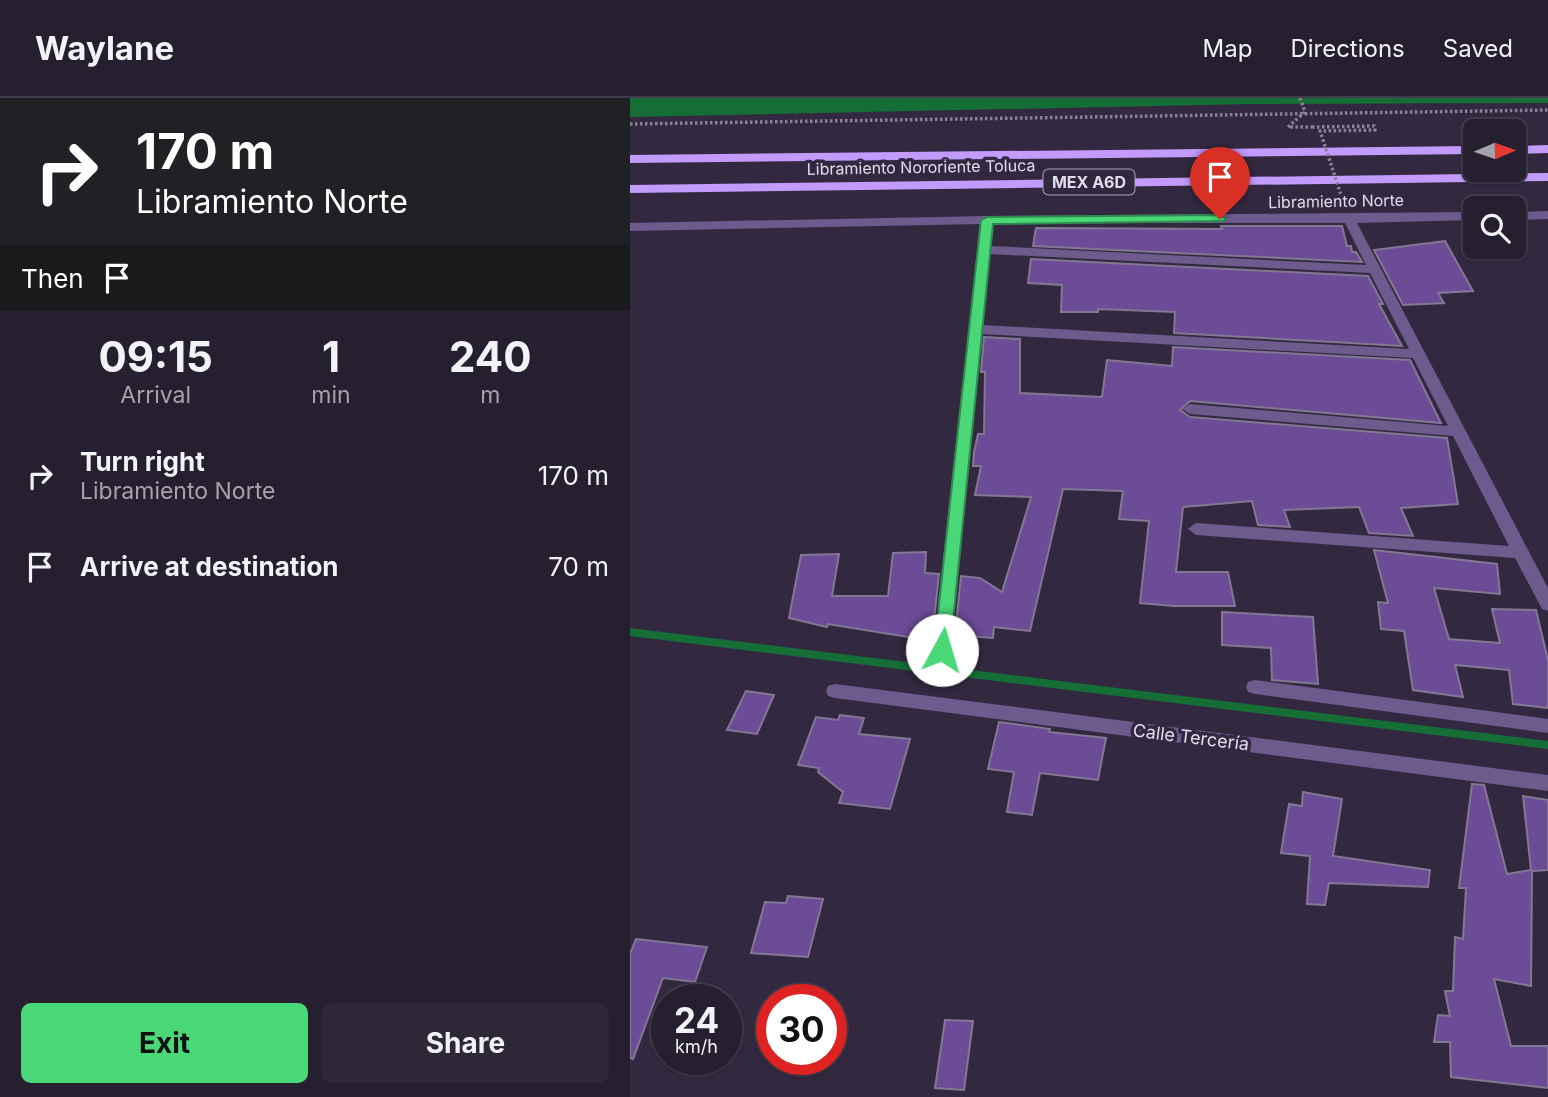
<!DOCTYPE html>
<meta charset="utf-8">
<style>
:root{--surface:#261f30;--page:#2e2738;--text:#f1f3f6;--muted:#a4a2ab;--line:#423d4c;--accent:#49d778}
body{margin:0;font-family:Inter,sans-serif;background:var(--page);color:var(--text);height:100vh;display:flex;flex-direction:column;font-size:26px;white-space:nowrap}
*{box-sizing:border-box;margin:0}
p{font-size:23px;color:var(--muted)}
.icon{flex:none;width:38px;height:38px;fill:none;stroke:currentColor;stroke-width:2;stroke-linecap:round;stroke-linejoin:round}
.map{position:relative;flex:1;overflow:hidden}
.details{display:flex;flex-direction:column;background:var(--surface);width:630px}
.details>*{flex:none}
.banner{background:#202124;color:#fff;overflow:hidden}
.needle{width:46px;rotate:88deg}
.fabs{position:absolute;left:833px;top:21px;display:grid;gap:14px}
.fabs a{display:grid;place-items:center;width:63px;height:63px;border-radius:10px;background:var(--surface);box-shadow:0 2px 5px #0004,0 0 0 2px var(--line);font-size:35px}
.speed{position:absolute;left:21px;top:886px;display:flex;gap:14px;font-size:35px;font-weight:700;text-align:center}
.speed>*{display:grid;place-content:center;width:91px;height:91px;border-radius:50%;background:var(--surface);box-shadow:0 2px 5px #0004,0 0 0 2px var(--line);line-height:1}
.speed small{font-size:18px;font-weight:400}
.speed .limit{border:10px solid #d22;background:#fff;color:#111}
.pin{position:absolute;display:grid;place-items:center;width:60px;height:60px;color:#fff;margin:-72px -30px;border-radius:50% 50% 50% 0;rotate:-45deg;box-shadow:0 0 7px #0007}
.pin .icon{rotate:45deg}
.me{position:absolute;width:77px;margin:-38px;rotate:6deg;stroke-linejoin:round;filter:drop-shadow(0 0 5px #0008)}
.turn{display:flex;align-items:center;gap:24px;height:147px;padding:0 21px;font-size:32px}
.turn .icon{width:91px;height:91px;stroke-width:2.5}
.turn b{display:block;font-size:49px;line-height:60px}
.then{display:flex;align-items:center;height:66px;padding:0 21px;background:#0003;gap:14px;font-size:26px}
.eta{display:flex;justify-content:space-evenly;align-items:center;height:119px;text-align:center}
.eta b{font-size:42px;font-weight:700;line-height:49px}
.cta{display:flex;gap:14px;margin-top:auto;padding:14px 21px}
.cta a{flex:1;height:80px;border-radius:10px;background:var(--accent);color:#111;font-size:28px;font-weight:700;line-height:80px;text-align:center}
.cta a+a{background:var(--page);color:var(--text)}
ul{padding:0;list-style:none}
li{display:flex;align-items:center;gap:21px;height:91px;padding:0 21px}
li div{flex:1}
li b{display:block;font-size:26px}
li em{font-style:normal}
header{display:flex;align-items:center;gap:42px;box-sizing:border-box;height:98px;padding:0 35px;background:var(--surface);border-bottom:2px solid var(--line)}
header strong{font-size:33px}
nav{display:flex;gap:38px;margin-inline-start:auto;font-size:24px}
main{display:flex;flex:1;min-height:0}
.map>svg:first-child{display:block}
</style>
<header>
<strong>Waylane</strong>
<nav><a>Map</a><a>Directions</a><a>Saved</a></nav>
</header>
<main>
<section class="details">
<div class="banner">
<div class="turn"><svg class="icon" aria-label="right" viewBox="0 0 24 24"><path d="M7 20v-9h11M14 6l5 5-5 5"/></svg><div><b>170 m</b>Libramiento Norte</div></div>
<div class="then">Then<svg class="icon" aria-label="arrive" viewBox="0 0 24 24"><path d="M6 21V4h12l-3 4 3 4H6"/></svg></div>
</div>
<div class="eta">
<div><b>09:15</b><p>Arrival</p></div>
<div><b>1</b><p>min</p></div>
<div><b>240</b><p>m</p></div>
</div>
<ul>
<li><svg class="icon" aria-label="right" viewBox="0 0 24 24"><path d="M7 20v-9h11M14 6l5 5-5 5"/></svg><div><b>Turn right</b><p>Libramiento Norte</p></div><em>170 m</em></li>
<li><svg class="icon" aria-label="arrive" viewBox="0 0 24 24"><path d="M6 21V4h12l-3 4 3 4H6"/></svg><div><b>Arrive at destination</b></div><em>70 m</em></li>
</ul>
<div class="cta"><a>Exit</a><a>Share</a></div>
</section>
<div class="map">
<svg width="918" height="999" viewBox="0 0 918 999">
<rect width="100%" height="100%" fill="#322940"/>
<polygon fill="#146e36" points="0,0 918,0 918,5 619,6 0,19"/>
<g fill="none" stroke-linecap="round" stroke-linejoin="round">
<polygon fill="#146e36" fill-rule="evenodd" points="0,530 918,643 918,651 0,538"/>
</g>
<g fill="#6c4c96" stroke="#827893" stroke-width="2">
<polygon points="591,128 712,128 717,148 721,148 722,154 726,154 732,164 403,148 406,130 592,131"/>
<polygon points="815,143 843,193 808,195 814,205 773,207 744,152"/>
<polygon points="401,161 738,178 753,206 749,206 772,248 544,235 545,214 468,211 468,214 431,214 432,187 398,185"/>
<polygon points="354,239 390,241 390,295 472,299 477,262 542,268 543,249 780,262 811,325 560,303 550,312 560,319 817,340 828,406 771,410 783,438 739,435 729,409 654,412 660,429 628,427 622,403 553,409 546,474 598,474 605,508 544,508 510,505 519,423 489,421 493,393 433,391 400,533 364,529 363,540 325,537 331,478 350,480 372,494 401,399 345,397 351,368 343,368 344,354 348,336 354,336 355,274 351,274"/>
<polygon points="744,452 867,466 870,496 804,490 819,541 870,545 862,511 906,512 918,562 918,610 883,606 879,572 825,567 833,599 783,592 774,533 751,531 748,504 758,505"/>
<polygon points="296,454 295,475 309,476 302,540 278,539 198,526 197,529 159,520 171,457 209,456 202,498 258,498 263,455"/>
<polygon points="592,514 683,519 688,586 642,582 641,550 592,547"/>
<polygon points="116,593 144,597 127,636 97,632"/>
<polygon points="210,617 234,620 229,636 280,641 260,711 209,705 213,694 188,674 189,670 168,667 186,619 208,622"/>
<polygon points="369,624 420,631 419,634 476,640 468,682 410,675 402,717 377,714 384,674 358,671"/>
<polygon points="842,686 854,687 877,776 901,772 893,698 918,702 918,772 902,773 901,888 864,881 881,948 918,948 918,990 821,979 820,944 804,944 808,917 820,918 815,893 823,893 825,839 833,841 836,790 829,790"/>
<polygon points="673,694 712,701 703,758 800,772 798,789 699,785 695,807 677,806 680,758 651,755 659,706 672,708"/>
<polygon points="158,798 193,801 178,859 121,855 135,804 156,805"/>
<polygon points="6,841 77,849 65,884 33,880 3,961 0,960 0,856"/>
<polygon points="315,922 343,923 334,992 305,990"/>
</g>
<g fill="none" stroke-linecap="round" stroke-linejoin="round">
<g stroke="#898295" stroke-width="3.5" stroke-dasharray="2.5 2.5" stroke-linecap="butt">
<polyline points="670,0 675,14 658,29 682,29"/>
<polyline points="0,26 918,12"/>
</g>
<g fill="#6e5a8c" fill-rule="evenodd">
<polygon points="918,113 918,121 884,122 884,114"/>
<path d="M845,114v8l-118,3 191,365v23l-6,-2 -27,-51 -319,-23 -8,-6 8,-6 313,23 -56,-110 -263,-22 -8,-5 8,-5 258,22 -35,-68 -431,-24 -31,316 -3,5h-12l-3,-5 47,-426 -350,7v-8l357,-7zM435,125h280l21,42 -375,-19 2,-22zM360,156l380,19 39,76 -426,-24z"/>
<polygon points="625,582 918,621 918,635 625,596 618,594 616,589 618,584"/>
<polygon points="205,586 918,677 918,693 205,600 198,598 196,593 198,588"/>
</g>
<g fill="#c29bfd" fill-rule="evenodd">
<polygon points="918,47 918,55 884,56 884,48"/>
<polygon points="845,48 845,56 0,65 0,57"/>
<polygon points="918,75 918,83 0,95 0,87"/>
</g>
<polyline stroke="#898295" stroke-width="3.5" stroke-dasharray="2.5 2.5" stroke-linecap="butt" points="682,29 744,28 745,32 690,33 712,100 646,101 647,106 739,104"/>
</g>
<polygon fill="#49d778" stroke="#2f8c4e" stroke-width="2" points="590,117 596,121 594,123 363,126 320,552 312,558 306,556 304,552 351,122 357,119"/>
<g text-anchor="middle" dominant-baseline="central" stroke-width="7" stroke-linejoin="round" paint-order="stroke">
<g font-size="16" fill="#e1dceb" stroke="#322940">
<text transform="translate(291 69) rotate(-1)">Libramiento Nororiente Toluca</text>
<text transform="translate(706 103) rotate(-1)">Libramiento Norte</text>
</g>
<rect fill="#322940" stroke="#aca6b8" stroke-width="2" x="413.5" y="71.5" width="91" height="25" rx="5"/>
<g font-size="16" font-weight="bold" fill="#e1dceb">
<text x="459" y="84">MEX A6D</text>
</g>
<g font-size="18" fill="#e1dceb" stroke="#322940">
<text transform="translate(561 639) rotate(7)">Calle Tercería</text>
</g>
</g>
</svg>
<div class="fabs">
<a><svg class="needle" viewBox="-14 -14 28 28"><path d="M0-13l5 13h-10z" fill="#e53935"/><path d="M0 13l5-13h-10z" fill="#a4a2ab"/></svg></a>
<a><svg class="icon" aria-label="search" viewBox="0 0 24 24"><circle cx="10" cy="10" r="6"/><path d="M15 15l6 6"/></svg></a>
</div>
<div class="speed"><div>24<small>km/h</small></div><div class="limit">30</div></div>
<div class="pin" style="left:590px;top:121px;background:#d93025"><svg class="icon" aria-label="arrive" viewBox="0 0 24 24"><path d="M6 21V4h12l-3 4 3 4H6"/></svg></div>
<svg class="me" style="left:312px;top:552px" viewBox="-20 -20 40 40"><circle r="19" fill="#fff"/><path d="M0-13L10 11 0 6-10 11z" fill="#49d778"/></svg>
</div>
</main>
